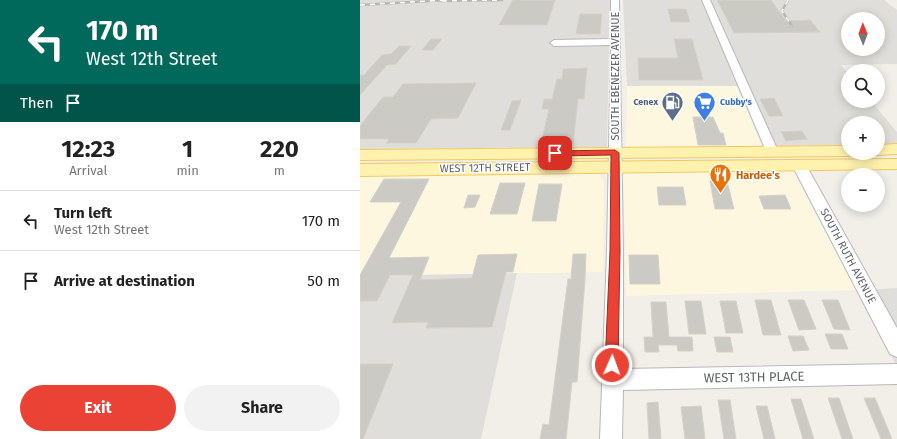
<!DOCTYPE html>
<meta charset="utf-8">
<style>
:root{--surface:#fff;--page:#f2f2f2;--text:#222;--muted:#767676;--line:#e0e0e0;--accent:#ea4335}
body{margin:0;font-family:"Fira Sans",sans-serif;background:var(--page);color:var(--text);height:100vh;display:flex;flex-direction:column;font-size:15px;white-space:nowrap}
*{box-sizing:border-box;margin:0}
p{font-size:13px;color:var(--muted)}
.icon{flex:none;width:22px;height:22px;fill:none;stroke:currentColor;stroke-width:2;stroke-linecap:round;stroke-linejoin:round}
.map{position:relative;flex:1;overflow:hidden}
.sheet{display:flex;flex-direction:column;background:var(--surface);width:360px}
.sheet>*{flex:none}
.guide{background:#00695c;color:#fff;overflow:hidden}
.needle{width:26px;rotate:359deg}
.controls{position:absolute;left:481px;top:12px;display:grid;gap:8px}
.controls a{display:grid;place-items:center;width:44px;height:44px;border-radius:50%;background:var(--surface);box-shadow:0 2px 10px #0003;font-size:20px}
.pin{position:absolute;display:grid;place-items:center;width:34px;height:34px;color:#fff;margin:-17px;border-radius:8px;box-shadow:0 2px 6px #0006}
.me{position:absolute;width:44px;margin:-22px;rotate:2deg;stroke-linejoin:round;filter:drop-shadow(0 0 3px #0008)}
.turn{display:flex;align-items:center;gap:14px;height:84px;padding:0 20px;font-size:18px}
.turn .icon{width:52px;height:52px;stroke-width:2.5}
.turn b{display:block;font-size:28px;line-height:34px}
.then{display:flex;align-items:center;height:38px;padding:0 20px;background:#0003;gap:8px;font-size:15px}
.eta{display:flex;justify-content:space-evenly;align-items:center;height:68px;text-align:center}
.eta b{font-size:24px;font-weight:700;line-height:28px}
.button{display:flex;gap:8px;margin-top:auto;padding:8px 20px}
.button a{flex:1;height:46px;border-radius:24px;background:var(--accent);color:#fff;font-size:16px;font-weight:700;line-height:46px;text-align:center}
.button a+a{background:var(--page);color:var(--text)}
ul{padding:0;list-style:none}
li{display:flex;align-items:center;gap:12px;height:60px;padding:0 20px;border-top:1px solid var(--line)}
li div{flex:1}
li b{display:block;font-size:15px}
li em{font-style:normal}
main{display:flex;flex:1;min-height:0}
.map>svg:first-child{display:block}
</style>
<main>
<section class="sheet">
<div class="guide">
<div class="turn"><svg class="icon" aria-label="left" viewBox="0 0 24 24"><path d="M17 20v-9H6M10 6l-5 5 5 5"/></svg><div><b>170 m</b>West 12th Street</div></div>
<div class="then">Then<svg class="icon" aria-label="arrive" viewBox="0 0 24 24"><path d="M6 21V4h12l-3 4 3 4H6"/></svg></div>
</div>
<div class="eta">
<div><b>12:23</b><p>Arrival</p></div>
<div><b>1</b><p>min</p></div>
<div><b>220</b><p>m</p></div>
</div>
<ul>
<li><svg class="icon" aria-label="left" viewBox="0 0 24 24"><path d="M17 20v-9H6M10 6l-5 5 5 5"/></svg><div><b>Turn left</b><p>West 12th Street</p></div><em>170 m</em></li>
<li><svg class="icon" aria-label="arrive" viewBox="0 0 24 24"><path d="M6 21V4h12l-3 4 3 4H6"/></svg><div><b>Arrive at destination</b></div><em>50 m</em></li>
</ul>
<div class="button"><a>Exit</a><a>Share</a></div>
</section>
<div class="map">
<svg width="537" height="439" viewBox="0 0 537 439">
<rect width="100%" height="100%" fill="#f1efe8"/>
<g fill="#fef7e0">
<polygon points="267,86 376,86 402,146 266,148"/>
<polygon points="438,168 499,290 266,296 263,172"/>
<polygon points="223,172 240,175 244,182 243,272 0,276 0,176"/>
</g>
<g fill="#e0deda" fill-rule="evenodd">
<polygon points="0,0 250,0 247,147 0,149"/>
<path d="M263,0h261l13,10v54l-56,1 7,8v28h23l26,31v13h-19v-22h-30v22l-74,1 -27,-60h-120zM488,19h30v30h-30z"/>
<polygon points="157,273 121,439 0,439 0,276"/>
<polygon points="537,288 537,367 499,290"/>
</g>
<g fill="#cccac5" stroke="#d6d1c6">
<polygon points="153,0 195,0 187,25 139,25"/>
<polygon points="357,0 411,0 426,21 450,20 460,32 374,33"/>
<polygon points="308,9 326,9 330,22 311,22"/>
<polygon points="220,14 242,14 240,34 216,34"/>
<polygon points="71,39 82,39 73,50 62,50"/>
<polygon points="314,39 332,39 343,80 279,80 278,58 318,58"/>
<polygon points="39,46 51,46 36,64 27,65 0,95 0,75 4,75 22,55 31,54"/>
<polygon points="227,68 224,99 218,99 213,144 181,144 189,109 182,109 184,99 192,99 197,79 202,79 203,69"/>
<polygon points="116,83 98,118 71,119 56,143 26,143 29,139 0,139 0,126 23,97 33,97 43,84"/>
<polygon points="414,98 423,116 409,116 400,99"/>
<polygon points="161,100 150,130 141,130 152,101"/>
<polygon points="333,117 353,117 360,133 363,133 366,145 338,145"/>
<polygon points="442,131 447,139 426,141 421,132"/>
<polygon points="24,179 69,179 29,258 69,257 60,280 112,278 118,255 157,254 153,272 146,272 132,327 66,328 68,322 32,323 53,275 30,275 17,301 0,301 0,275 41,202 10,202"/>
<polygon points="350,181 367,181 374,209 355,209"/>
<polygon points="140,183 165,183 157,214 130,214"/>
<polygon points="179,184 202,184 196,221 172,221"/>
<polygon points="297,187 323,187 326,205 299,205"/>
<polygon points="108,195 120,195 115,207 104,208"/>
<polygon points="425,195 431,209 404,209 399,196"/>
<polygon points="213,254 226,254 225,279 217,382 212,382 206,439 180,439 183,424 189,425 208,279 211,279"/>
<polygon points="269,255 298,255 300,284 270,284"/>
<polygon points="395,300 411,300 421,335 403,335"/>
<polygon points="428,300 444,300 456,329 439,330"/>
<polygon points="462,300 478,300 490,330 474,329"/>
<polygon points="325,301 341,301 346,334 329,334"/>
<polygon points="360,301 376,301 383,333 366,333"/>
<polygon points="291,302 306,302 309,337 332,337 333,351 318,351 317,345 298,345 299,352 285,352 284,337 293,337"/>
<polygon points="465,334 482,334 488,349 471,349"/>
<polygon points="428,336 443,336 449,350 433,351"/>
<polygon points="354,337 370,337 373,352 357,352"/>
<polygon points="0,364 33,364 3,439 0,439"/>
<polygon points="468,398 479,398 493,439 482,439"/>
<polygon points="504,398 515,398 532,439 521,439"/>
<polygon points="431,399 441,399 454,439 443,439"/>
<polygon points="358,400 370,400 376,439 364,439"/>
<polygon points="298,402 301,439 289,439 287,403"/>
<polygon points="341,406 345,439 325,439 321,407"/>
<polygon points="396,406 407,406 415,439 404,439"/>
</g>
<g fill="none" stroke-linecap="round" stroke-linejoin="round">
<defs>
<g id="minor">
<polygon points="251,0 259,0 263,251 263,369 537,364 537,384 263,390 262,439 240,439 247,251 251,45 194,46 190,43 194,40 251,39"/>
<polygon points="342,0 350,0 418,151 416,154 408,154 406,151"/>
<polygon points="439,161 444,162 446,165 537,328 537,357 530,354 432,165 434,162"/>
</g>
<g id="major">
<polygon points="537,144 537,154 518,155 512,153 518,153 518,145"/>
<polygon points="488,146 488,153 495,153 494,155 488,156 0,160 0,150"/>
<polygon points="537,159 537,169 0,176 0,164"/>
</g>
</defs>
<use href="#minor" stroke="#b5b8bc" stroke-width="2"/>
<use href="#major" stroke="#f2c960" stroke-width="2"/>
<use href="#minor" fill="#fff" fill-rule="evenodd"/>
<use href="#major" fill="#fff2af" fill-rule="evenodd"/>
<defs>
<g id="rail">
<polyline points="428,0 422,11 432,26"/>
<polyline points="82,1 142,0"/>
<polyline points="0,5 86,0"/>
</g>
</defs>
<use href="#rail" stroke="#b6b7b8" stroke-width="2.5"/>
<use href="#rail" stroke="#fff" stroke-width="1.5" stroke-dasharray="5" stroke-linecap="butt"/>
</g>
<polygon fill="#ea4335" stroke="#982c22" points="255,150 259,153 260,251 258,365 256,370 252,372 247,370 245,365 250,251 251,155 195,156 191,153 195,151"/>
<defs>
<symbol id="fuel-pin" viewBox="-11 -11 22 30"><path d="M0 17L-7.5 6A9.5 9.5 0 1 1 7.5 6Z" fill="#5c6f8a" stroke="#fff"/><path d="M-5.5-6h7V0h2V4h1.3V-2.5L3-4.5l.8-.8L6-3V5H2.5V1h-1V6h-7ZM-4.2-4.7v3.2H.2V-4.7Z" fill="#fff"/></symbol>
<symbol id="supermarket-pin" viewBox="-11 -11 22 30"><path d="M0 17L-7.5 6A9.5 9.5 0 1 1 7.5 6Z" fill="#3f7fe0" stroke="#fff"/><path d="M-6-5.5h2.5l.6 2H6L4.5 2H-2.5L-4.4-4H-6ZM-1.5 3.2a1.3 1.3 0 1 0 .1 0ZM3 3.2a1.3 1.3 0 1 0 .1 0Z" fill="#fff"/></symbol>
<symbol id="restaurant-pin" viewBox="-11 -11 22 30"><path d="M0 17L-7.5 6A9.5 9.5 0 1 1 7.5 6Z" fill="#e8710a" stroke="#fff"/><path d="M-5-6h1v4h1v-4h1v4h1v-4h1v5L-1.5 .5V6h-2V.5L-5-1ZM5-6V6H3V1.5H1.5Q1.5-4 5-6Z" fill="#fff"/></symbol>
</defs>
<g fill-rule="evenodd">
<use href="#fuel-pin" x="300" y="90" width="25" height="34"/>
<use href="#supermarket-pin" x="332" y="90" width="25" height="34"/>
<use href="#restaurant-pin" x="348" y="162" width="25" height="34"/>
</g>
<g text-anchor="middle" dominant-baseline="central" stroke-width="3" stroke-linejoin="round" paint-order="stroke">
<g font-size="9" font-weight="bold" fill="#4e5e75" stroke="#fff" text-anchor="end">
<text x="298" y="102">Cenex</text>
</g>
<g font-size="9" font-weight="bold" fill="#366cbe" stroke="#fff" text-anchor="start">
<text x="360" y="102">Cubby's</text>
</g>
<g font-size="11" fill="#5f6368" stroke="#fff">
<text transform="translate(255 76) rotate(-90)">SOUTH EBENEZER AVENUE</text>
<text transform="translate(125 168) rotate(-1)">WEST 12TH STREET</text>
<text transform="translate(488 256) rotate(62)">SOUTH RUTH AVENUE</text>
</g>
<g font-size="11" font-weight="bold" fill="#c56008" stroke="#fff" text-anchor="start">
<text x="376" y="175">Hardee's</text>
</g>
<g font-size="13" fill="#5f6368" stroke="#fff">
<text transform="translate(394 377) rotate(-1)">WEST 13TH PLACE</text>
</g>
</g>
</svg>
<div class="controls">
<a><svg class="needle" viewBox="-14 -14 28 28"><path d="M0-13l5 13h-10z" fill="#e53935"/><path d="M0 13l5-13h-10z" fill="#767676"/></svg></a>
<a><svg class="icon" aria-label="search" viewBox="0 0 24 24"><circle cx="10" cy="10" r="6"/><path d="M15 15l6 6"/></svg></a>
<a>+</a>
<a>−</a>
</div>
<div class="pin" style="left:195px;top:153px;background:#d93025"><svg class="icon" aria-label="arrive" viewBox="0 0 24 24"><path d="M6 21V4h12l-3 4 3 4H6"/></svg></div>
<svg class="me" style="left:252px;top:365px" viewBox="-20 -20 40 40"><circle r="17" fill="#ea4335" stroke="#fff" stroke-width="3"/><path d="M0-11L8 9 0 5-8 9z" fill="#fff"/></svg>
</div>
</main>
